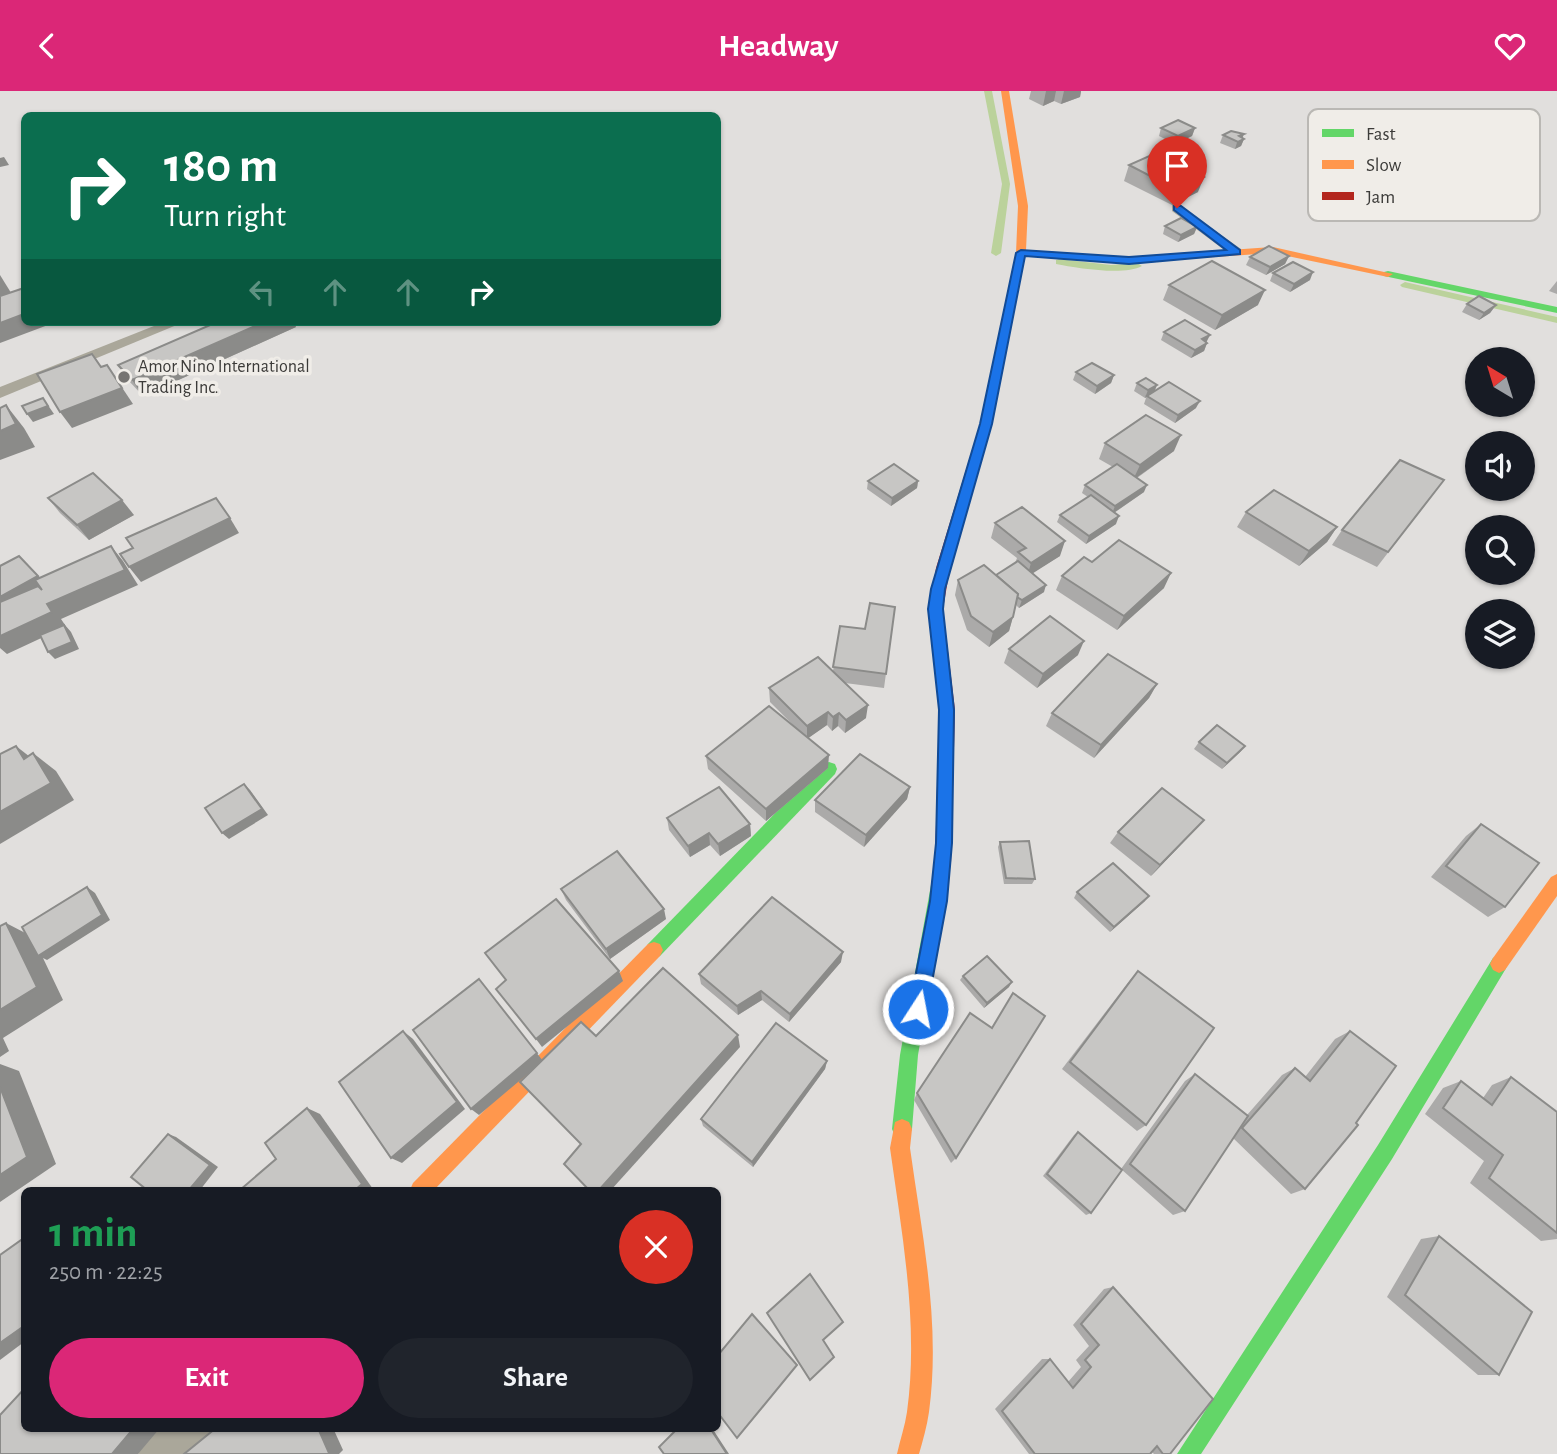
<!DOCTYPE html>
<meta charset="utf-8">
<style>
:root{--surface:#171b24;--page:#20242c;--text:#f1f3f6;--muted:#9ea1a6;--accent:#db2777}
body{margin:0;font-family:"Alegreya Sans",sans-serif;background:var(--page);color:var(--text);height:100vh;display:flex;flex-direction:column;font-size:26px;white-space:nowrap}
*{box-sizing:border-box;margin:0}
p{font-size:23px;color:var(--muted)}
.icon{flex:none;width:38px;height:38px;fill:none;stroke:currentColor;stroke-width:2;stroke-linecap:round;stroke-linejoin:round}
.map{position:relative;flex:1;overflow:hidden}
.drawer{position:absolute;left:21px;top:1096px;width:700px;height:245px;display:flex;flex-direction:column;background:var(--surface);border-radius:10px;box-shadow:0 2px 5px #0004}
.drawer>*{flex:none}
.guide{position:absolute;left:21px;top:21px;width:700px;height:214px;border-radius:10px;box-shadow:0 2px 5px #0004;background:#0b6e4f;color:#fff;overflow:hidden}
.needle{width:46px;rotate:322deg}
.tools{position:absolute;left:1465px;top:256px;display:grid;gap:14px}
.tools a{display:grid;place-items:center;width:70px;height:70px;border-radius:50%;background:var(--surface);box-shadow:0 2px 5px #0004;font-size:35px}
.pin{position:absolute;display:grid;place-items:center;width:60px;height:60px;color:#fff;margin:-72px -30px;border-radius:50% 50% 50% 0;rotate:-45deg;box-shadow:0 0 7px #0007}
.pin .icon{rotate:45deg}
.me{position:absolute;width:77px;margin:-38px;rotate:11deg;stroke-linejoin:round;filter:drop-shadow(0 0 5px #0008)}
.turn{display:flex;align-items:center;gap:24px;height:147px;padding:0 28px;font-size:32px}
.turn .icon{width:91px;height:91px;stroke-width:2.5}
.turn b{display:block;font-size:49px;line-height:60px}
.lanes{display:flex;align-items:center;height:66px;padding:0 28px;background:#0003;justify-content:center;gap:35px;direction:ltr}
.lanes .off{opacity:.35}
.round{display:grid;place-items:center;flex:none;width:74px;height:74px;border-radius:37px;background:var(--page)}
.head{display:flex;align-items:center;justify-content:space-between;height:119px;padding:0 28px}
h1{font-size:42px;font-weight:700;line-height:52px;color:#1e9e55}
.button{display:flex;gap:14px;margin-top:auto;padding:14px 28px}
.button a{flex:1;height:80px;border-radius:42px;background:var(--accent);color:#fff;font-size:28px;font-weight:700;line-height:80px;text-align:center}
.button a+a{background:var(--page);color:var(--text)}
header{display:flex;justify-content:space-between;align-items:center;height:91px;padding:0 28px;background:var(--accent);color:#fff;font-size:32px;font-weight:700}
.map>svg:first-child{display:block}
</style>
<header><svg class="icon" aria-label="back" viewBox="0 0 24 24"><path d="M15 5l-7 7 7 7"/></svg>Headway<svg class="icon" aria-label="heart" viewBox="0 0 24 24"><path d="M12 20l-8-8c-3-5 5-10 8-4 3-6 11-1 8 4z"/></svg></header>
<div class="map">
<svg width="1557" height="1363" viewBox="0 0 1557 1363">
<rect width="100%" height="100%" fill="#e1dfdd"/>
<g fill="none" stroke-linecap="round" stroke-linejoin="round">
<g fill="#bbd29b" fill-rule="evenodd">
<polygon points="984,0 992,0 1010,93 1001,162 996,165 991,162 1002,93"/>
<path d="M1059,168l52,6 26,-2 5,3c-18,10 -65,2 -86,-2v-4z"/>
<polygon points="1405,191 1557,226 1557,232 1402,196 1400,194"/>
</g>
<g fill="#aaa79a" fill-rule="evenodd">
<polygon points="1177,113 1241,158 1241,164 1231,164 1172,120 1172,114"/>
<polygon points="164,231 184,231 0,307 0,296"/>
</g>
<polygon fill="#aaa79a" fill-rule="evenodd" points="152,1337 218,1337 204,1363 138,1363 146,1343"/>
<g fill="#63d668" fill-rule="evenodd">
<polygon points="1388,180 1557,216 1557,222 1384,185 1384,181"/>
<polygon points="829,671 835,673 837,678 835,683 660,865 654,867 648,865 645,859 648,853 823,673"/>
<polygon points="943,764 949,767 951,772 918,964 912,1038 909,1045 902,1048 895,1045 892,1038 900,964 935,772 937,767"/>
<polygon points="1499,864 1505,867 1508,873 1505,879 1392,1068 1201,1363 1177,1363 1378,1054 1493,867"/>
</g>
<g fill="#ff974d" fill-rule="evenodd">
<polygon points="1001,0 1009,0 1028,115 1026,159 1129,166 1273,156 1393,183 1388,186 1273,162 1129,172 1025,165 1014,218 1005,220 1004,218 1016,162 1018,115"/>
<polygon points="1557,783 1557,805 1505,879 1499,882 1493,879 1490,873 1493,867 1551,786"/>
<polygon points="654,851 660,853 663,859 660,865 434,1099 410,1099 413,1092 648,853"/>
<path d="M902,1028l7,3 3,7 -2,19c12,87 31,175 19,264 -2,14 -6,28 -10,42h-22c3,-14 8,-28 10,-42 12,-88 -5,-177 -17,-264l5,-26z"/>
</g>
<polygon fill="#b3261e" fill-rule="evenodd" points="1009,215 1014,218 992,333 950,477 943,518 955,619 951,772 949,777 943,780 937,777 935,772 939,619 929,518 936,477 980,333 1004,218"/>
</g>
<g fill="#abaaa9">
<polygon points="1031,0 1081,0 1080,6 1061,13 1054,10 1043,15 1029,8"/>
<polygon points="1161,37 1195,37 1192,45 1175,53 1159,45"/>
<polygon points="1223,44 1243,47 1244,48 1241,55 1235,58 1220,52"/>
<polygon points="1129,74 1198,101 1172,114 1124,90"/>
<polygon points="1165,135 1197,136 1194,143 1178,151 1163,143"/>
<polygon points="1289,165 1285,173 1266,184 1246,174 1250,166"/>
<polygon points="1273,182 1310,189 1290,201 1270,190"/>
<polygon points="1557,190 1557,203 1549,200"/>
<polygon points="1169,194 1258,214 1215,239 1163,209"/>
<polygon points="1467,213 1496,214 1490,222 1479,229 1462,221"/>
<polygon points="217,231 303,231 296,234 294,232 296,236 143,305 128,289 118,274"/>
<polygon points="1164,241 1207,251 1207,252 1204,260 1191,267 1161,249"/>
<polygon points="1076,281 1114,284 1111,292 1095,303 1073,289"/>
<polygon points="1137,292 1155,300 1196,317 1175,332 1144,313 1146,307 1145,307 1134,300"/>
<polygon points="1105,352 1174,360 1137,387 1144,401 1114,422 1116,433 1086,453 1057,431 1060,424 1088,406 1082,402 1085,394 1113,376 1099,368"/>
<polygon points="1444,389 1377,476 1332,454 1342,439"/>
<polygon points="868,390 918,390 917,397 891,415 867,398"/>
<polygon points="48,407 134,424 89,449 60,422"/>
<polygon points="1246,421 1337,436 1327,451 1299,475 1237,436"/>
<polygon points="995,432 1060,465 1032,482 1044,501 1019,517 1016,514 1009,540 989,556 967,539 955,504 958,489 996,484 1015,472 1017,467 991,447"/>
<polygon points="1092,471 1164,497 1117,539 1056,499 1062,485"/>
<polygon points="895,516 884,597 845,592 866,627 845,642 838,635 832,640 827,634 808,647 828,677 766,730 708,678 706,665 793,634 770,611 769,597 833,580 840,535 865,538"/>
<polygon points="1009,558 1078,564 1037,597 1004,572"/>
<polygon points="1157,593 1149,607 1094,667 1046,635 1052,622"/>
<polygon points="1199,651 1245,655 1240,661 1222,678 1194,658"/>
<polygon points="910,696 907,708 864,756 815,721 815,709"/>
<polygon points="667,727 750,733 751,745 720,765 710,754 690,766 669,739"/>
<polygon points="1481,733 1505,816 1488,826 1431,786 1466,745"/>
<polygon points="1194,740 1151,785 1110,752 1118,741"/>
<polygon points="1000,751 1035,788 1032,793 1004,793 998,756"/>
<polygon points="561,798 666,828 610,868 566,809"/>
<polygon points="1077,801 1145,810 1110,841 1074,807"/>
<polygon points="841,871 789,931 762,909 738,924 701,893 699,883"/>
<polygon points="1138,880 1146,1034 1137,1040 1062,978 1130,889"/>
<polygon points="963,885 1009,896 984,917 960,889"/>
<polygon points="1350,940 1305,1098 1291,1103 1233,1047 1185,1120 1173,1124 1121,1078 1185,990 1195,983 1247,1024 1282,984 1295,977 1305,986 1335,948"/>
<polygon points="827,970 825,978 753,1076 703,1035 701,1028"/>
<polygon points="1511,986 1557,1021 1557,1148 1541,1150 1470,1092 1484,1070 1425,1023 1443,997 1461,990 1483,1007 1492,994"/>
<polygon points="917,1002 956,1067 951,1072 914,1009"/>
<polygon points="1078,1041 1091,1122 1086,1124 1043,1085 1074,1044"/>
<polygon points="1439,1145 1499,1284 1478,1284 1387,1206 1421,1148"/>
<polygon points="1113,1196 1170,1363 1154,1363 1152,1361 1150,1363 1029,1363 995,1318 1042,1268 1050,1268 1068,1291 1081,1276 1076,1269 1089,1255 1073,1234 1104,1198"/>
</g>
<g fill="#8b8b89">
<polygon points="1046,0 1056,0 1054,10 1043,15"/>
<polygon points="1064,0 1081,0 1080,6 1061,13"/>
<polygon points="1195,37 1192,45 1175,53 1178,45"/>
<polygon points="1244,43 1242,48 1244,48 1241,55 1235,58 1239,45"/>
<polygon points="4,66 9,74 0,76 0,67"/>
<polygon points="1204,86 1198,101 1172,114 1177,99"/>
<polygon points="1197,136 1194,143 1178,151 1181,144"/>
<polygon points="1289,165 1285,173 1266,184 1270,176"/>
<polygon points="1313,181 1310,189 1290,201 1294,193"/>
<polygon points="0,184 13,205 0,209"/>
<polygon points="1265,199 1258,214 1215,239 1222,224"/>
<polygon points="1496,214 1490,222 1479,229 1484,222"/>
<polygon points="24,223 24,231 56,231 0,252 0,232"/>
<polygon points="264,231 293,231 296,236 143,305 132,289"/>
<polygon points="1210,244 1206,252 1202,248"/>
<polygon points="1207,252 1204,260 1191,267 1195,259"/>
<polygon points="107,274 133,313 72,337 60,321"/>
<polygon points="1114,284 1111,292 1095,303 1097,295"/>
<polygon points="1157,294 1154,302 1147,305 1145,307 1148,299"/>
<polygon points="43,307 54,323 33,331 27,323"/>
<polygon points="1200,310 1196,317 1175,332 1178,324"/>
<polygon points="6,314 24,337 35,356 0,369 0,340"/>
<polygon points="1181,344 1174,360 1133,389 1140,374"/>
<polygon points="918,390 917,397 891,415 892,407"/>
<polygon points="1147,394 1144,401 1112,423 1115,415"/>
<polygon points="122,409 134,424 89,449 77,434"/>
<polygon points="1119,425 1116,433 1086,453 1089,445"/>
<polygon points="230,427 239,442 141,491 129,476"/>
<polygon points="1337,436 1327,451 1299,475 1309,460"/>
<polygon points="1065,450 1060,465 1027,486 1031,472"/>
<polygon points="111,455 123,470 138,494 61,528 65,534 71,541 79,558 55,568 48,561 65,536 7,563 0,557 0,506 19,465 52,499"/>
<polygon points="1171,482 1164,497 1117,539 1124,525"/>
<polygon points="1046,494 1044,501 1019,517 1022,509"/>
<polygon points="1013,526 1009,540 989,556 993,541"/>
<polygon points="1084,550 1078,564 1037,597 1043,583"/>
<polygon points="1157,593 1149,607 1094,667 1101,654"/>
<polygon points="868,614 866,627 845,642 846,629"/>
<polygon points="828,621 827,634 807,648 807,635"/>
<polygon points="839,622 838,635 832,640 833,626"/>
<polygon points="16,655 39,673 24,668"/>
<polygon points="1245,655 1240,661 1222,678 1227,672"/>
<polygon points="33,662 56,680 74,709 0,753 0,721"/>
<polygon points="829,664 828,677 766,730 766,718"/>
<polygon points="244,693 250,699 268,724 229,748 222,742"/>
<polygon points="910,696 907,708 864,756 866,744"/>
<polygon points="1204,729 1194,740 1151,785 1160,774"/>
<polygon points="750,733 751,745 720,765 718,753"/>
<polygon points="709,742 710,754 690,766 688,755"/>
<polygon points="87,796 95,802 110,829 47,869 43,867 63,909 3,947 9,960 0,966 0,919 6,832 33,846"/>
<polygon points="1149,805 1145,810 1110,841 1114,836"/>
<polygon points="664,818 666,828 610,868 606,858"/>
<polygon points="843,861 841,871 789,931 790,923"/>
<polygon points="619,880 623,890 542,956 536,948"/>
<polygon points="1012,891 1009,896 984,917 987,912"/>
<polygon points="486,897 543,970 479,1024 471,1018"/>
<polygon points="761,900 762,909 738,924 737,915"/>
<polygon points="403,940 413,948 465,1018 402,1072 391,1067"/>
<polygon points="738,944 740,956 611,1099 599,1099"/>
<polygon points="827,970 825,978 753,1076 752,1071"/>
<polygon points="0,973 19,980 56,1073 0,1111"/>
<polygon points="307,1017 320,1023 373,1098 372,1099 355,1099"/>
<polygon points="168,1043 176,1046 218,1076 200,1099 189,1099"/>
<polygon points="24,1235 24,1251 0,1269 0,1252"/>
<polygon points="134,1337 160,1337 138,1363 112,1363"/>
<polygon points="318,1337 333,1337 343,1359 339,1363 328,1363"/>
<polygon points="710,1337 712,1337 729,1363 727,1363"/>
</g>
<g fill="#c7c6c4" stroke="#8b8b89" stroke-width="2">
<polygon points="1178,29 1195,37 1178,45 1161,37"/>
<polygon points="1231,40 1244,43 1239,45 1244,48 1238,51 1223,44"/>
<polygon points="1156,62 1204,86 1177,99 1129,74"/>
<polygon points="1181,127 1197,136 1181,144 1165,135"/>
<polygon points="1269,155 1289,165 1270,176 1250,166"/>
<polygon points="1212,170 1265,199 1222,224 1169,194"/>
<polygon points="1293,171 1313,181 1294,193 1273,182"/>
<polygon points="24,197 24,223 0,232 0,205"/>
<polygon points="1479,205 1496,214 1484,222 1467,213"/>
<polygon points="1185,229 1210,244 1202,248 1207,252 1195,259 1164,241"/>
<polygon points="217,231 264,231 132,289 118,274"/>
<polygon points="92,263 101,276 107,274 122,297 60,321 37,283"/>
<polygon points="1092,272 1114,284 1097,295 1076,281"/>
<polygon points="1146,287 1157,294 1148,299 1137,292"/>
<polygon points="1169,291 1200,310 1178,324 1147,305"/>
<polygon points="43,307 48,315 27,323 22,315"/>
<polygon points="6,314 16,333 0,340 0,317"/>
<polygon points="1146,324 1181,344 1140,374 1105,352"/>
<polygon points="1400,369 1444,389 1388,461 1342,439"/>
<polygon points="894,373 918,390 892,407 868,390"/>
<polygon points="1117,373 1147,394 1115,415 1085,394"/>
<polygon points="93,382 122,409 77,434 48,407"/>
<polygon points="1274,399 1337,436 1309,460 1246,421"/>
<polygon points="1091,404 1119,425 1089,445 1060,424"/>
<polygon points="216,407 230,427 129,476 120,463 133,457 126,447"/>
<polygon points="1022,416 1065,450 1031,472 1018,461 1026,457 995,432"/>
<polygon points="1119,449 1171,482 1124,525 1062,485 1084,466 1092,471"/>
<polygon points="111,455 125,479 47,513 52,521 0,545 0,511 38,495 42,499 35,489"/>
<polygon points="19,465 38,485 0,506 0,475"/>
<polygon points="1018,470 1046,494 1022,509 1017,506 1018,503 996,484"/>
<polygon points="984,474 1018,503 1013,526 993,541 971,525 958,489"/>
<polygon points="870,512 895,516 886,583 833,576 840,535 865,538"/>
<polygon points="1050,525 1084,550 1043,583 1009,558"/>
<polygon points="64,534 72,551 48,561 40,544"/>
<polygon points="1108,563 1157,593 1101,654 1052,622"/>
<polygon points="818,566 868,614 846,629 839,622 833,626 828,621 807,635 769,597"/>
<polygon points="769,615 829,664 766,718 706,665"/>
<polygon points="1217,634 1245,655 1227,672 1199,651"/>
<polygon points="16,655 24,668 33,662 51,692 0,721 0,663"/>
<polygon points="860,663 910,696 866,744 815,709"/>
<polygon points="244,693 262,718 222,742 205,717"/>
<polygon points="719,696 750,733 718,753 709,742 688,755 667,727"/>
<polygon points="1162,697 1204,729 1160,774 1118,741"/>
<polygon points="1481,733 1539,772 1505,816 1446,775"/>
<polygon points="1029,750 1035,788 1006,787 1000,751"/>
<polygon points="617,760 664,818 606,858 561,798"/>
<polygon points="1113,772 1149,805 1114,836 1077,801"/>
<polygon points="87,796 102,824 38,865 22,836"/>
<polygon points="772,806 843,861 790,923 761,900 737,915 699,883"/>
<polygon points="556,808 619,880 536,948 496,898 506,889 485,862"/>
<polygon points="6,832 37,896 0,919 0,835"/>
<polygon points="987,865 1012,891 987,912 963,885"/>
<polygon points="663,877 738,944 599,1099 589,1099 564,1073 581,1053 520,991 581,931 596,945"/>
<polygon points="1138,880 1214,937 1146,1034 1070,971"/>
<polygon points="479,888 537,962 471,1018 413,939"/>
<polygon points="1013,902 1045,925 956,1067 917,1002 970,922 992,937"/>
<polygon points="776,932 827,970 752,1071 701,1028"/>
<polygon points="403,940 457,1011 391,1067 339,991"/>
<polygon points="1350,940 1396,975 1356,1032 1358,1034 1305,1098 1242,1037 1295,977 1310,990"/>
<polygon points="1195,983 1248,1025 1185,1120 1130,1073"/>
<polygon points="1511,986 1557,1021 1557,1142 1489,1087 1503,1064 1443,1017 1461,990 1492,1014"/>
<polygon points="0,996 27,1066 0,1084"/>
<polygon points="307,1017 362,1093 355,1099 240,1099 276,1068 265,1052"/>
<polygon points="1078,1041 1122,1079 1091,1122 1047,1083"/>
<polygon points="168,1043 210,1074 189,1099 147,1099 131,1086"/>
<polygon points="1439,1145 1532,1221 1499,1284 1405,1204"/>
<polygon points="24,1147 24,1235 0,1252 0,1164"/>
<polygon points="810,1183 843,1231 823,1249 834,1266 810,1289 767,1222"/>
<polygon points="1113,1196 1213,1308 1170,1363 1163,1363 1157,1355 1150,1363 1035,1363 1002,1320 1050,1268 1073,1297 1091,1276 1085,1269 1099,1254 1081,1233"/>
<polygon points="752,1223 797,1274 737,1347 718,1322 718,1264"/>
<polygon points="24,1298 24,1337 134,1337 112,1363 0,1363 0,1324"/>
<polygon points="216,1337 318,1337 329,1362 328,1363 184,1363"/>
<polygon points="678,1337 710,1337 727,1363 664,1363 659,1356"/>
</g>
<polygon fill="#1a73e8" stroke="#114b97" stroke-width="2" points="1174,115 1181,115 1240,159 1240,163 1129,173 1025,165 992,333 945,498 943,518 954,619 952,752 947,810 927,918 924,924 918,927 911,924 909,918 930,810 936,752 939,619 928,518 931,498 980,333 1016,162 1021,159 1129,166 1226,159 1174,119"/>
<circle fill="#767472" stroke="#f0ede8" stroke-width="2.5" cx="124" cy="286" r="7"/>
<g text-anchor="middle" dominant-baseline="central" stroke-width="7" stroke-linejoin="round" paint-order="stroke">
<g font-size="18" fill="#3c3b39" stroke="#f0ede8" text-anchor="start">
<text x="138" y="276">Amor Nino International<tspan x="138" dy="21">Trading Inc.</tspan></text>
</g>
</g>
<rect x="1308" y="18" width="232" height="112" rx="10" fill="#f0ede8" stroke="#bab8b4" stroke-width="2"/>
<rect x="1322" y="38" width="32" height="8" fill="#63d668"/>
<rect x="1322" y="69" width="32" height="9" fill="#ff974d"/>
<rect x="1322" y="101" width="32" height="8" fill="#b3261e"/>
<g font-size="19" fill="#3c3b39">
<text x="1366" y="49">Fast</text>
<text x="1366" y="80">Slow</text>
<text x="1366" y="112">Jam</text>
</g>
</svg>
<div class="tools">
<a><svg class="needle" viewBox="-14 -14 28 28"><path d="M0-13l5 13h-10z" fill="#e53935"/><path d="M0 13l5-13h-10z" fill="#9ea1a6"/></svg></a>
<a><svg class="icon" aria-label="sound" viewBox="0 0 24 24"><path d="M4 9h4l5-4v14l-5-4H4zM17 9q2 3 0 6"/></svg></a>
<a><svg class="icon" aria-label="search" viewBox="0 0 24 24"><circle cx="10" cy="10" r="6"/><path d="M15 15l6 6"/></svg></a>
<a><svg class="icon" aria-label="layers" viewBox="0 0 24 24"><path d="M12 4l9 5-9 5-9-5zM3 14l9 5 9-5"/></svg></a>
</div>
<div class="pin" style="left:1177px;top:117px;background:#d93025"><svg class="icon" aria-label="arrive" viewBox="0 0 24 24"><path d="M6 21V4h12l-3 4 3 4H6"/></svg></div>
<svg class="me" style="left:918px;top:918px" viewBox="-20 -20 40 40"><circle r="17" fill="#1a73e8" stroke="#fff" stroke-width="3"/><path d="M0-11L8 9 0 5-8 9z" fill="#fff"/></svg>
<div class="guide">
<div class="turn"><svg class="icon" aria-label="right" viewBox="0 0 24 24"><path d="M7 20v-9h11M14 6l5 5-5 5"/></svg><div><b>180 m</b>Turn right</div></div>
<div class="lanes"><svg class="icon off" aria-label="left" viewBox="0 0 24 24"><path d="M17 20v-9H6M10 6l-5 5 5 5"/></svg><svg class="icon off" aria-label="ahead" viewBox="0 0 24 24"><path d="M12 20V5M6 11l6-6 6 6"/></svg><svg class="icon off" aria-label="ahead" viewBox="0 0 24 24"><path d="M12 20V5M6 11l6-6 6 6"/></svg><svg class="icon" aria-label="right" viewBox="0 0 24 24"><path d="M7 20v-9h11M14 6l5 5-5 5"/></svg></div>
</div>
<section class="drawer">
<div class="head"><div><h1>1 min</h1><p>250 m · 22:25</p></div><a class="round" style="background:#d93025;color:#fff"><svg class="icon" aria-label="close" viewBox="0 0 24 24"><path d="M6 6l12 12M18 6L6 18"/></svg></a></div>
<div class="button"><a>Exit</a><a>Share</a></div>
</section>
</div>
